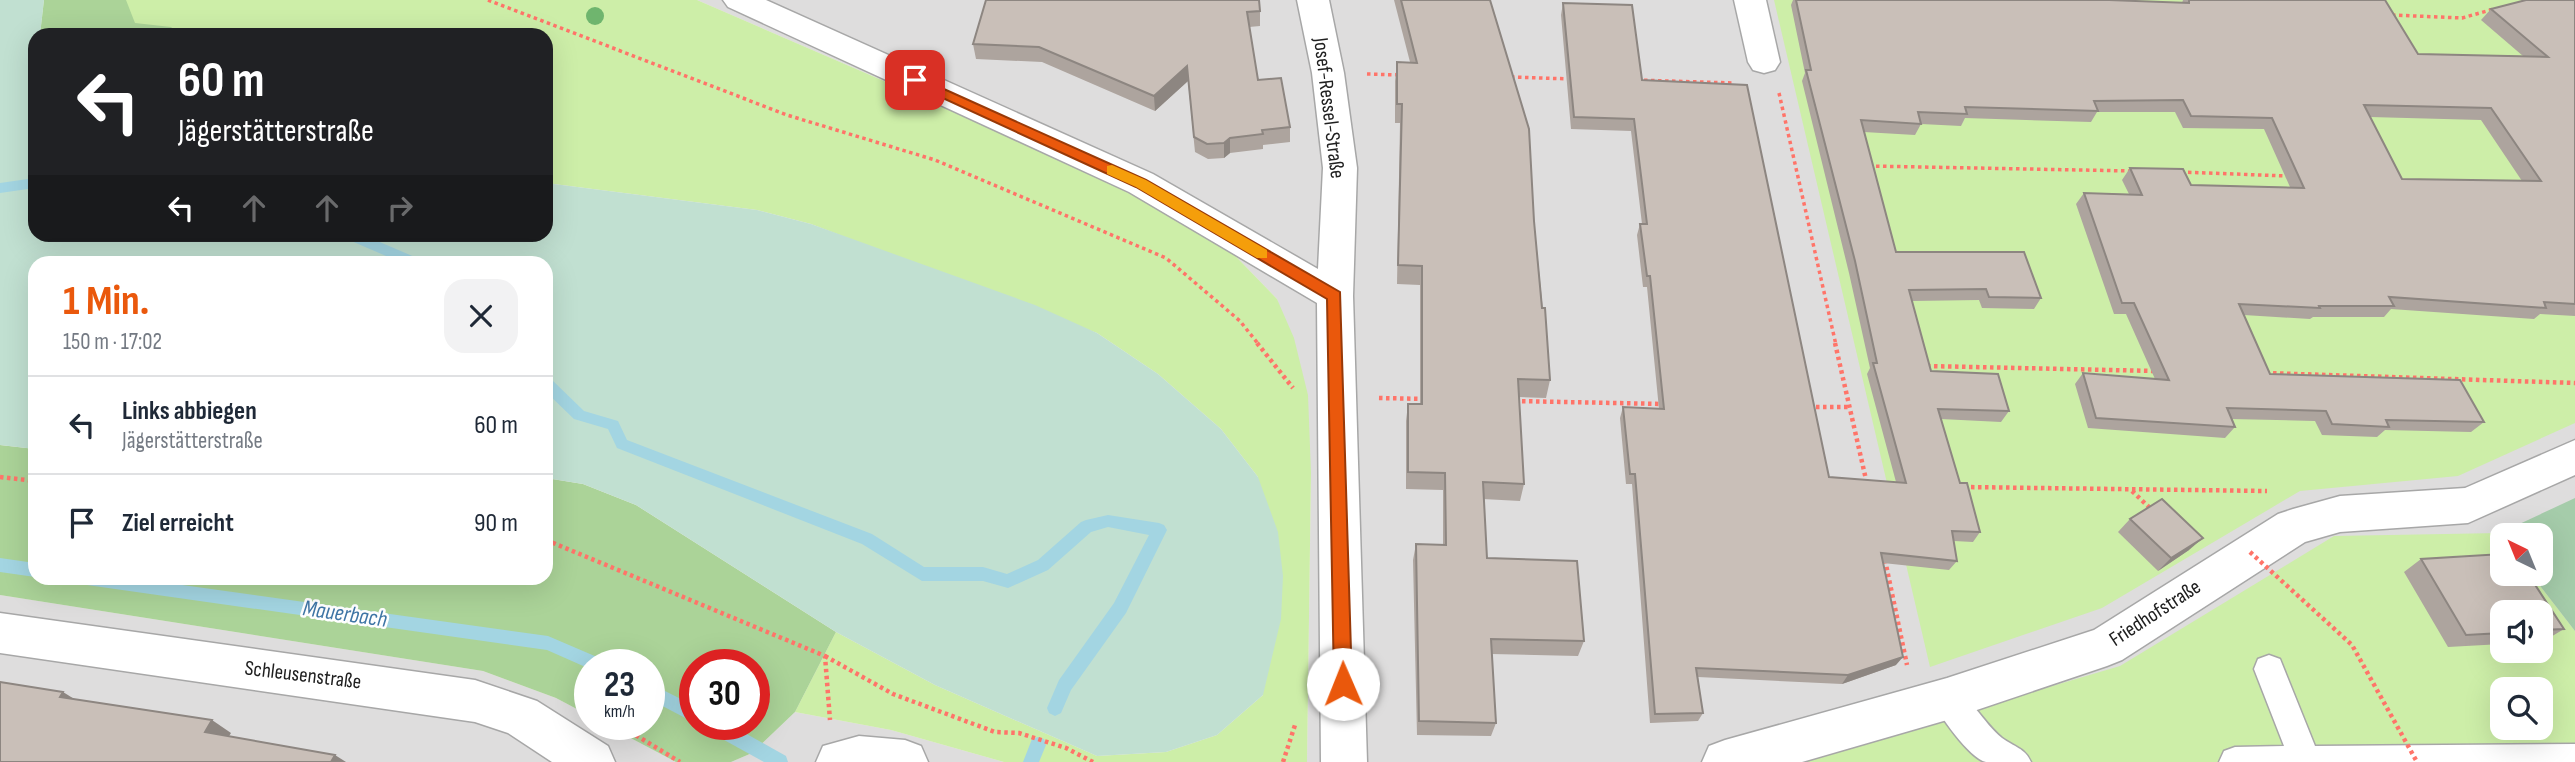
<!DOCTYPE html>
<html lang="de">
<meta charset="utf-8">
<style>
:root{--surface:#fff;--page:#f2f2f3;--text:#1f2937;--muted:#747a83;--line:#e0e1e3;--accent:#ea580c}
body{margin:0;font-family:"Sofia Sans Condensed",sans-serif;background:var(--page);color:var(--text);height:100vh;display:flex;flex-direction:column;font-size:26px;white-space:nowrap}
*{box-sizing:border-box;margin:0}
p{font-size:23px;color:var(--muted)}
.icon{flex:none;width:38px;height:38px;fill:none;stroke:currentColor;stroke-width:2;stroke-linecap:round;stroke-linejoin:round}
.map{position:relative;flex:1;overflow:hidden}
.side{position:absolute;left:28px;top:256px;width:525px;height:329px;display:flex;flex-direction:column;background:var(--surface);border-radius:21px;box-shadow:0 7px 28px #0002}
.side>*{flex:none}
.hud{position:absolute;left:28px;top:28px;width:525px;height:214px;border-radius:21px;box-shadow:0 7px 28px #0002;background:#202124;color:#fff;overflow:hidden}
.needle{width:46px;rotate:317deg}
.controls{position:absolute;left:2490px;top:523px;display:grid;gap:14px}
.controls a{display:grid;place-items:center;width:63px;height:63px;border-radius:14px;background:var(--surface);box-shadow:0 7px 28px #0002;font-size:35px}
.speed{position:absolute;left:574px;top:649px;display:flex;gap:14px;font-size:35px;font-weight:700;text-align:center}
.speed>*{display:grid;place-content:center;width:91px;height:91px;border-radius:50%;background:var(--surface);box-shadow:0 7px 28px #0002;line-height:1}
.speed small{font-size:18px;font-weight:400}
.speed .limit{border:10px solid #d22;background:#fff;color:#111}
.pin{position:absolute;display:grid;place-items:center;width:60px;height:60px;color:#fff;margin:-30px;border-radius:14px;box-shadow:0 4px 10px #0006}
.me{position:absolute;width:77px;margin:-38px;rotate:359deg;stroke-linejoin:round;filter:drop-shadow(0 0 5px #0008)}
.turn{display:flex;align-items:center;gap:24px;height:147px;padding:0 35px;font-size:32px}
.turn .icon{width:91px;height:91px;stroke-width:2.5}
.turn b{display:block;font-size:49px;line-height:60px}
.lanes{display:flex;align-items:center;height:66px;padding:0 35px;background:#0003;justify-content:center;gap:35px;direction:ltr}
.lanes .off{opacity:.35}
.round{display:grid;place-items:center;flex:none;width:74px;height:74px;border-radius:21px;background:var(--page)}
.headline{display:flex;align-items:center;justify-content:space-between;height:119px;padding:0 35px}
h1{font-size:42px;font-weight:700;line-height:52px;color:var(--accent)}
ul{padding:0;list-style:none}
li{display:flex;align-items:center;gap:21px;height:98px;padding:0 35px;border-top:2px solid var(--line)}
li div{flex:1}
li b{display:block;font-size:26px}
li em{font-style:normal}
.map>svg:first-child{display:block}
</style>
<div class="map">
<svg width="2575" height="762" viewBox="0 0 2575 762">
<rect width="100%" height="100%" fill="#f1ede6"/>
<g fill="#dedddd" fill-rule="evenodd">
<path d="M697,0h1878v762h-1268l4,-289 -34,-174 -58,-60 -171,-87zM2502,536h39v38h-39zM2502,612h39v39h-39zM2502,690h39v38h-39z"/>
<polygon points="0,595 483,671 556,698 590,716 590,724 606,725 676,762 0,762"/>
<polygon points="795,712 891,730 1004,762 731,762 752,753"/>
</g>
<g fill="#cdeea8" fill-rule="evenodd">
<polygon points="44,0 697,0 1048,152 1219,239 1277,299 1294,338 1308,395 1311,473 1307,762 1004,762 891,730 795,712 836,632 935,685 1097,756 1166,752 1217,735 1263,695 1258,477 1221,429 1158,374 1097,333 811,224 757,210 546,183 546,35 40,35"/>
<polygon points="1774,0 2575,0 2575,423 2458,476 2300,491 2102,608 1930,667"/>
<path d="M2500,533l2,4v37h29l44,57v131h-780l325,-96 214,-130zM2502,612h39v39h-39zM2502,690h39v38h-39z"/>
</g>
<g fill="#abd398" fill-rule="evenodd">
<polygon points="44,0 126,0 135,23 171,27 180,35 40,35"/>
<path d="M0,445l35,4v129h511v-100l37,6 53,21 200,127 -41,80 -43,41 -21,9h-55l-70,-37 43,-1v-59h-59v51l-34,-18 -73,-27 -483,-76zM695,665h59v59h-59z"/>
</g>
<polygon fill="#c1e0d1" points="0,0 44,0 40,35 35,35 35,234 546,234 546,183 757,210 811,224 1035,305 1097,333 1158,374 1221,429 1258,477 1278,532 1283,576 1281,619 1263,695 1217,735 1166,752 1097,756 935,685 836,632 636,505 583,484 546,478 546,262 35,262 35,449 0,445"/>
<polygon fill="#a5ccaa" points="2575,498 2575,631 2531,574 2541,574 2541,536 2502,537 2500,533"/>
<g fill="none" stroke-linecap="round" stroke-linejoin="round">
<g fill="#a3d5e2" fill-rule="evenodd">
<polygon points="35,178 35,188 0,193 0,183"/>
<polygon points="341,234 361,234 417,258 419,262 400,262 342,237"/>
<polygon points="546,377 551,379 584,411 618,421 627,440 872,534 924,567 983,567 1007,574 1038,560 1081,522 1086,520 1108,515 1159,523 1164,525 1167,530 1126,613 1071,690 1061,713 1055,716 1049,713 1047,708 1059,680 1114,603 1149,535 1108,527 1091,532 1048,570 1008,588 983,581 922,581 862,544 617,448 608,429 574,419 546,392"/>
<polygon points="0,558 35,563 35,577 0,572"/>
<polygon points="79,578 132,578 548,636 604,660 606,665 590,665 590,669 547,650 87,585 82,583"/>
<polygon points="649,683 695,706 695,723 649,699"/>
<polygon points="704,724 729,724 786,756 788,762 764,762 706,730"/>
<polygon points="1038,737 1044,739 1046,745 1039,762 1023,762 1032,739"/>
</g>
<defs>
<g id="service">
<polygon points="2269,655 2280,659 2315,746 2575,744 2575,762 2219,762 2224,751 2235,747 2284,746 2254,669 2258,659"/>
<path d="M1947,685c23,9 36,38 55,53 12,9 23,10 29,24 -14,0 -32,0 -45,0 -16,-3 -48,-48 -54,-63l4,-10z"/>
</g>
<g id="minor">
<polygon points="723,0 766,0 1153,174 1318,269 1323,168 1312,73 1297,0 1329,0 1344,73 1357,168 1353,296 1367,762 1321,762 1317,303 1129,192 728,7"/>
<polygon points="1734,0 1766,0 1780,62 1775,70 1764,73 1753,70 1748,62"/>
<polygon points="2575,440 2575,475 2468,523 2340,532 2305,542 2122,660 2107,666 1947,720 1802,762 1702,762 1709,746 1725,740 1947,678 2094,630 2278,514 2293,509 2340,496 2465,488"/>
<polygon points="0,613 475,680 537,701 608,746 615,762 552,762 508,733 475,722 0,653"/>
<polygon points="859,736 905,740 921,746 928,762 816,762 823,746"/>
</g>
</defs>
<use href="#service" stroke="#a7a7a7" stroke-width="3"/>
<use href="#minor" stroke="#a7a7a7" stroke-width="3"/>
<g stroke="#ff7469" stroke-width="3.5" stroke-dasharray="3.5 3.5" stroke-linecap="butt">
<polyline points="488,0 787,115 935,160 1166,258 1240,321 1259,345"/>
<polyline points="2392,15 2462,18 2494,9"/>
<polyline points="1367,74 1400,75"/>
<polyline points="1511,77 1572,79"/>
<polyline points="1637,80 1733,83"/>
<polyline points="1779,93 1836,345"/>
<polyline points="1869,166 2133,171"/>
<polyline points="2181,172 2287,176"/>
</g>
<g stroke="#ff7469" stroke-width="4.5" stroke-dasharray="3.5 3.5" stroke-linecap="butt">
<polyline points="1257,343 1293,388"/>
<polyline points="1835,343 1867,484"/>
<polyline points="1927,366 2156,371"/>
<polyline points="2266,373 2575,383"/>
<polyline points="1379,398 1426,399"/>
<polyline points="1515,401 1664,404"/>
<polyline points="1809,407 1850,407"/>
<polyline points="0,477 35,481"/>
<polyline points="1964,487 2267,491"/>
<polyline points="2132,491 2153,511"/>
<polyline points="546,540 825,656 830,720"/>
<polyline points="1885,560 1907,665"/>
<polyline points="825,656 893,694 995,732 1019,733 1066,748 1093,762"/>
<polyline points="624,728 680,762"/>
<polyline points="1283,762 1295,725"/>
</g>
<use href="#service" fill="#fff" fill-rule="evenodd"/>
<use href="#minor" fill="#fff" fill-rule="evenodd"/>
<polyline stroke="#ff7469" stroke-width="4.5" stroke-dasharray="3.5 3.5" stroke-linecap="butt" points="2250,552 2352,645 2417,762"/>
</g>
<circle fill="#6fb56e" cx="595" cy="16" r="9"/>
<g fill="#ada49e" fill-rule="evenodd">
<polygon points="1394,0 1490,0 1534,221 1550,380 1546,398 1519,397 1524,484 1520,501 1483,499 1487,558 1584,641 1578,656 1492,654 1496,723 1491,736 1417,735 1413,560 1416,544 1443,545 1443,490 1406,489 1406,421 1408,404 1420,404 1420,285 1397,284 1400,123 1395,123 1395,81 1397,62 1410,62"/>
<path d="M1793,0h316l73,3 1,-3h202l33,54 105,2 -42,-36 10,-11 84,-9v316l-35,-2 -6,5 -143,-10 -7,8h-71l-3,2 -66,-4 26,59 214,48 -13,10 -86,-2 -8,7 -55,-2 -7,-14 -84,-2 4,8 -10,11 -137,-10 -13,-44 8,-11 72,6 -29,-65h-12l-38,-110 8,-11 45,1 -7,-14 8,-12 61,17 99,2 -26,-58 -81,-1 -8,-16h-78l-6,10 -126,-4 -4,8 -40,-2 -6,11 -51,-3 32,120 145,46 -7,11 -52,-1 -3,-8 -67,1 19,70 78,40 -8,11 -60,-3 19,64 20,49 -7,10 -19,-1 3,20 -8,9 -66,-7 13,102 -54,19 -144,-7 5,36 -5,8 -48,2 -18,-239h-6l-6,-66 3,-11 36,2 -12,-122h-4l-6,-52 3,-11h2l-11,-93 -60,-2 -10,-114 2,-12 79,77 187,397 67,5 -29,-108 3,-6 -21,-95 -47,-192 3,-8 -14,-68zM2370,117l111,3 41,61 -120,-2z"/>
<polygon points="1260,11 1260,26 1249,27 1258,80 1290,127 1290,142 1263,145 1263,149 1230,153 1224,158 1208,159 1195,152 1188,81 1155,111 1042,62 976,59 973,44"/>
<polygon points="2130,519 2189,550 2158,571 2118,532"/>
<polygon points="2502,554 2502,574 2528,574 2564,629 2544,641 2541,641 2541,612 2502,612 2502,644 2448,647 2404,572 2421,559"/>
</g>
<g fill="#8d8681">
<polygon points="1187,66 1188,81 1155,111 1154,96"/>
<polygon points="1230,138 1230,153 1224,158 1224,143"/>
<polygon points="2203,538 2189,550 2158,571 2171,558"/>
<polygon points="1903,657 1896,665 1842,684 1848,675"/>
<polygon points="63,692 84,705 60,697"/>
<polygon points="212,720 231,733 224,744 205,732"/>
<polygon points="335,755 346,762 331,762"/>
</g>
<g fill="#c9bfb8" stroke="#8d8681" stroke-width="2" fill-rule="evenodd">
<polygon points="986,0 1259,0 1260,11 1247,12 1258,80 1281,78 1290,127 1262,130 1263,134 1230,138 1224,143 1207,144 1194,137 1187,66 1154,96 1039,47 973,44"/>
<polygon points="1401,0 1490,0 1529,129 1534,221 1542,308 1545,308 1550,380 1518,379 1524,484 1483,482 1487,558 1577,561 1584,641 1491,639 1496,723 1419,721 1416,544 1446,545 1445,473 1408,472 1408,404 1422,404 1422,266 1398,265 1402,104 1397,104 1397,62 1417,63"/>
<path d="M1796,0h313l80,3v-3h196l33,54 130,3 -57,-48 35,-9h49v304l-31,-2 2,6 -157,-11 5,9h-75l1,2 -81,-4 31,70 190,6 24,42 -98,-2 3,7 -57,-3 -6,-13 -99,-3 8,19 -139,-9 -13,-45 86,7 -35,-77h-12l-38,-110 58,2 -12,-27 53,1 8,16 113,3 -32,-70 -81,-2 -8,-16 -89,1 4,10 -133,-4 2,7 -49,-2 3,12 -60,-4 35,132h128l17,46 -52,-1 -3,-8 -77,1 22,81 67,3 11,37 -71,-2 22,74h7l13,49 -28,-1 5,30 -76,-8 22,104 -55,18 -152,-7 7,45 -48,1 -20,-240h-5l-7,-67 41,2 -14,-133h-3l-7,-52h7l-13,-105 -60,-2 -11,-114 69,2 10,75 105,5 82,392 77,6 -33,-120h4l-22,-102 -49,-191h5zM2364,105l127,3 50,73 -139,-2z"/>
<polygon points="2162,499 2203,538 2171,558 2130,519"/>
<polygon points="2502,554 2502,574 2528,574 2564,629 2541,630 2541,612 2502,612 2502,633 2466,635 2421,559"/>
<polygon points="0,682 63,692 60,697 212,720 205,732 335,755 331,762 0,762"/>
</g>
<polygon fill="#ea580c" stroke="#983908" stroke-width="2" points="915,76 1146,180 1340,292 1352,684 1349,690 1343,692 1336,690 1334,684 1327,299 1136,187 910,83 908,80"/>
<polygon fill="#f59e0b" points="1112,165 1146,180 1267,250 1267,258 1257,258 1136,187 1107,174 1107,166"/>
<g text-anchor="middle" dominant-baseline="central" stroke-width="5" stroke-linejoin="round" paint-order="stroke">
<g font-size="21" fill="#202020" stroke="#fff">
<text transform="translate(1329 108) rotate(83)">Josef-Ressel-Straße</text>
<text transform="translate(2155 613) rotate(-33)">Friedhofstraße</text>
<text transform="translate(303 675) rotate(7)">Schleusenstraße</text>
</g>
<g font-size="23" font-style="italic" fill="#3f76a6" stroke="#fff">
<text transform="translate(345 614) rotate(8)">Mauerbach</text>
</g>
</g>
</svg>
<div class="controls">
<a><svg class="needle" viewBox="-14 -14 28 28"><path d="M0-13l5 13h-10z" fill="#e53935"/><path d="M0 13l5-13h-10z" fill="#747a83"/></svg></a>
<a><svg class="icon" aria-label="sound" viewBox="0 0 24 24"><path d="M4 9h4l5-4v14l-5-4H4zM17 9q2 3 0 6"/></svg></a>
<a><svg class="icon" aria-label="search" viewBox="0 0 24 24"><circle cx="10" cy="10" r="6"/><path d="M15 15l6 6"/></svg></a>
</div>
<div class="speed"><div>23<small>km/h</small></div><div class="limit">30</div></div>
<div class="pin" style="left:915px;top:80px;background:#d93025"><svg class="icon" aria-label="arrive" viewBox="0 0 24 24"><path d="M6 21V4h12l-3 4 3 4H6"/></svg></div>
<svg class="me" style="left:1343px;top:684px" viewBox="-20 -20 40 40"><circle r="19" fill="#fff"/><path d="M0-13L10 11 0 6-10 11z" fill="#ea580c"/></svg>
<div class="hud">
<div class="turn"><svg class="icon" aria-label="left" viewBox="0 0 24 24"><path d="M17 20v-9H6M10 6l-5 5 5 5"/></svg><div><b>60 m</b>Jägerstätterstraße</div></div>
<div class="lanes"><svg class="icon" aria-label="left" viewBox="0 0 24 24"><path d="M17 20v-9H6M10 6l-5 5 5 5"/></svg><svg class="icon off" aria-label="ahead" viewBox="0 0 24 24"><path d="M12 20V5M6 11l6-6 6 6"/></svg><svg class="icon off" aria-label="ahead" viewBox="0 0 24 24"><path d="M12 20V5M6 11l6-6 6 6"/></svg><svg class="icon off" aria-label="right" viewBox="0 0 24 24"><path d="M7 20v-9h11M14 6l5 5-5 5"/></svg></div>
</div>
<section class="side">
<div class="headline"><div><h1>1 Min.</h1><p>150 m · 17:02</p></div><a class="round"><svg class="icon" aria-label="close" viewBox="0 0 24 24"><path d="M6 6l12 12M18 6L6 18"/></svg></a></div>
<ul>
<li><svg class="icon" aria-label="left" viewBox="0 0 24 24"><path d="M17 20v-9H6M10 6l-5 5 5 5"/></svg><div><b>Links abbiegen</b><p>Jägerstätterstraße</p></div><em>60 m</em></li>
<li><svg class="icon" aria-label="arrive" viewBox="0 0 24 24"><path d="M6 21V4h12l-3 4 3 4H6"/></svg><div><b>Ziel erreicht</b></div><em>90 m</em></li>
</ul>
</section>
</div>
